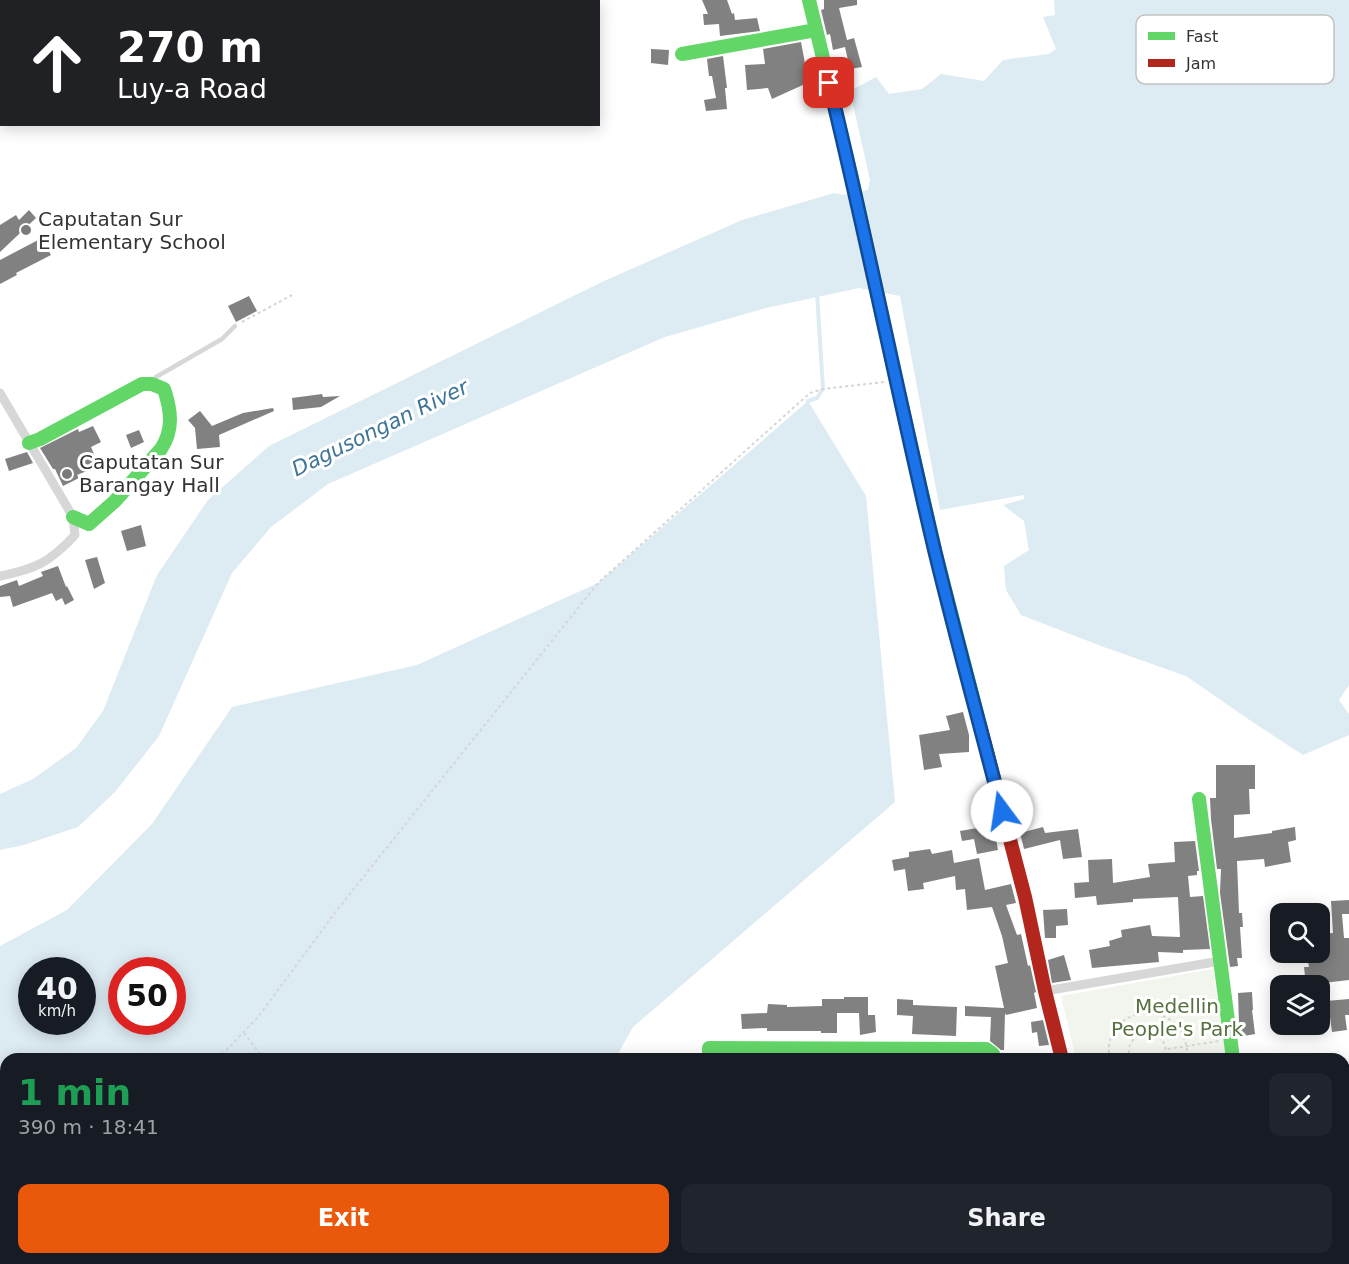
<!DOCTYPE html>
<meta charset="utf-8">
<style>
:root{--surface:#171b24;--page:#20242c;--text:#f1f3f6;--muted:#9ea1a6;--accent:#ea580c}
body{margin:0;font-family:"DejaVu Sans",sans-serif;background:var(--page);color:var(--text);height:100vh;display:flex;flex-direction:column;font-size:22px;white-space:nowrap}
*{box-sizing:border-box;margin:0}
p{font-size:20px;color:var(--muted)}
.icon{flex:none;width:33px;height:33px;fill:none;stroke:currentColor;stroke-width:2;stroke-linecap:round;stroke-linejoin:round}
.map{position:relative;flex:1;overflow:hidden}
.sheet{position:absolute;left:0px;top:1053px;width:1350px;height:212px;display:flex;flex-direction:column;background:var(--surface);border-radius:18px 18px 0 0;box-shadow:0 3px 15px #0003}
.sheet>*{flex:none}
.top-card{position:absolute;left:0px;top:0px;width:600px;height:126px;box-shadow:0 3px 15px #0003;background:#202124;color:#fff;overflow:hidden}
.controls{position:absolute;left:1270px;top:903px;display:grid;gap:12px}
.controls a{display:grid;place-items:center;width:60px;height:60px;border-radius:12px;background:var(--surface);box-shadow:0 3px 15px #0003;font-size:30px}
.speed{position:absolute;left:18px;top:957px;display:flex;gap:12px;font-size:30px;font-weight:700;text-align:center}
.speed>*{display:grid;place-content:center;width:78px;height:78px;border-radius:50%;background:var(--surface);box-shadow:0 3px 15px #0003;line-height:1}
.speed small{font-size:15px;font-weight:400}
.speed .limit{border:9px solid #d22;background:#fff;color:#111}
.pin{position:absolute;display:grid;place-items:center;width:51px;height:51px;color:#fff;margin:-26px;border-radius:12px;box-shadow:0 3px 9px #0006}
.me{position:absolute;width:66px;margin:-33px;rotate:346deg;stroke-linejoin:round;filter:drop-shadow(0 0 4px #0008)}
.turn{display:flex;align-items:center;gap:21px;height:126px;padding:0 18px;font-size:27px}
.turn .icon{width:78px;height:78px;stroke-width:2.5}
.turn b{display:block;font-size:42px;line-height:51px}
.round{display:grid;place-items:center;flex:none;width:63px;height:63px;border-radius:12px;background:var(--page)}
.summary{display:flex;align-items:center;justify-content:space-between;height:102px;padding:0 18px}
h1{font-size:36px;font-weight:800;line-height:45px;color:#1e9e55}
.cta{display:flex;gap:12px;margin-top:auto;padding:12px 18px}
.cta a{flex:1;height:69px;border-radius:12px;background:var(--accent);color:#fff;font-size:24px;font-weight:800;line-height:69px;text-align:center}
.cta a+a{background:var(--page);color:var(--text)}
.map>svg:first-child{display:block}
</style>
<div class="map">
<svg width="1349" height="1264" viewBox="0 0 1349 1264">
<rect width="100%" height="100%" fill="#fff"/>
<polygon fill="#f1f5ed" points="1213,969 1226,1059 1076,1059 1061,996"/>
<g fill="#ddebf3" fill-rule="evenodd">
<polygon points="1054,0 1349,0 1349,685 1339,700 1349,714 1349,735 1303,755 1251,721 1186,676 1101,646 1021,615 1006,590 1004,566 1029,550 1024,521 1003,505 1024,499 1024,495 940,510 900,296 859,288 766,308 665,337 328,484 271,527 232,573 159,736 115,792 78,827 24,845 0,850 0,794 33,779 76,748 103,711 157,575 208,500 269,446 604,281 742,220 834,193 844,195 868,190 870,180 850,91 876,77 889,94 922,89 941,74 984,81 1003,60 1049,54 1056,49 1043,17 1055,15"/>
<path d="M808,401l58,95 29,306 -262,225 -18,32h-609v199l512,1 -7,5h-511v-318l67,-36 85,-86 80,-117 185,-42 181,-82zM32,970h50v52h-50zM122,970h50v52h-50z"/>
</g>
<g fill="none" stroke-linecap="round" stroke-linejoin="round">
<polyline stroke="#ddebf3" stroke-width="4" points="808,401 817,398 823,389 817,293"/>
</g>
<g fill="#818181">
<polygon points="702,0 727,0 732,14 734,13 735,20 757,18 760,31 720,36 719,24 704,25 703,14 708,14"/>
<polygon points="824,0 857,0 857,5 839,8 847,40 854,38 862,67 850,69 845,47 833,50 830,34 827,35 821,10 824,9"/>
<polygon points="801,42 806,69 812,67 818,81 819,80 822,93 821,97 812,98 805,84 772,99 768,88 747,90 745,65 765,64 763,49"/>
<polygon points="651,49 669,50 668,65 651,63"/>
<polygon points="723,56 727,88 725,88 727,109 706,111 704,100 716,98 712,76 709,76 707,59"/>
<polygon points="29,210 36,218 0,252 0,225 16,215 19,220"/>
<polygon points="42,238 51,255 16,273 17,275 0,284 0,260"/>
<polygon points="249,296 257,311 236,322 228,306"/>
<polygon points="322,394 323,397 340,396 321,407 293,410 292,398"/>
<polygon points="273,408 274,411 219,435 220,447 197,449 195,428 188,420 200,411 212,426 243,413"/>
<polygon points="93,426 101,442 91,447 99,466 77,475 79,478 63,486 55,469 53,469 40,448 78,429 79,432"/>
<polygon points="139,430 144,442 131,448 126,435"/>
<polygon points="27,452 33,463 9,471 5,459"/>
<polygon points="141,525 146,546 127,551 121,531"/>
<polygon points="97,557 105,583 94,589 85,560"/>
<polygon points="58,566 66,587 67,586 74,600 65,605 62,598 56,601 52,593 13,607 10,596 0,597 0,586 17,580 19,586 43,576 41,572"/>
<polygon points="963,712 969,735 969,752 939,754 942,767 924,770 919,735 950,730 946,716"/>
<polygon points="1216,765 1255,765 1255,789 1249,789 1250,814 1234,815 1234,838 1272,833 1272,831 1295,827 1296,840 1288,842 1291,862 1265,867 1264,859 1237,861 1239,913 1242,913 1243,927 1240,927 1242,958 1237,958 1238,966 1230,967 1220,893 1221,869 1217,869 1211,819 1210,798 1216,798"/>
<polygon points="989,826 991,840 996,839 998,850 977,854 974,839 962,841 960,831"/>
<polygon points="1043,827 1045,833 1078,829 1082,857 1063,859 1060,840 1024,849 1020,833"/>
<polygon points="1195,841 1199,871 1197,871 1197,875 1188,876 1190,897 1203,896 1210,949 1183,950 1183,953 1158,952 1159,962 1092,968 1089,950 1110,946 1109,941 1122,937 1121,930 1150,925 1152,936 1180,937 1178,897 1133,899 1133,902 1097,905 1096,896 1075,898 1074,883 1089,882 1088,860 1112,859 1113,883 1150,877 1148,864 1175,862 1174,842"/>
<polygon points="930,849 932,854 952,850 954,863 979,858 985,890 1011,884 1016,903 1006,905 1017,935 1021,934 1028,966 1030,965 1036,992 1034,993 1037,1008 1006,1015 1005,1013 1004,1050 1001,1050 990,1041 991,1017 965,1016 965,1006 1004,1008 995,966 1008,963 1002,936 992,907 967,910 965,889 956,890 955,876 923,883 924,889 908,891 905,869 894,871 892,860 909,857 909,852"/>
<polygon points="1349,900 1349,914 1342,914 1344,938 1349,938 1349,980 1306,985 1304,967 1309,967 1306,952 1321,952 1320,934 1333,933 1331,901"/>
<polygon points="1067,909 1068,925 1056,926 1056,938 1045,938 1043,910"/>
<polygon points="1064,955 1071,980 1052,983 1048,960"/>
<polygon points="1252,992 1253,1010 1252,1010 1255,1034 1239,1037 1238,1024 1239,1024 1238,993"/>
<polygon points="844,997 868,997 868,1015 875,1015 876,1032 860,1035 859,1013 837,1013 837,1033 821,1033 821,1031 767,1031 767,1028 742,1029 741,1014 767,1013 768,1004 787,1005 787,1007 822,1006 822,999 844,999"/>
<polygon points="897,999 913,1000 913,1005 957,1007 956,1036 912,1034 913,1016 897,1015"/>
<polygon points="1349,999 1349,1015 1345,1015 1347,1030 1332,1032 1330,1017 1328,1017 1326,1001"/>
<polygon points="1043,1020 1049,1045 1039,1046 1037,1032 1032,1033 1031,1022"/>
</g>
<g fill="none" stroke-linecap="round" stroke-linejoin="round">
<g stroke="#d6d6d6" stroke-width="2" stroke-dasharray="3 3" stroke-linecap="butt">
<polyline points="242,322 292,295"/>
<polyline points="244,1033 264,1059"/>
<polyline points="1168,1049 1219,1041"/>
<polyline points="218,1059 258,1017 337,910 598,583 810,393 823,389 884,382"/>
<polyline points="1108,1059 1129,1055"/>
<path d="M1109,1059c0,-5 0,-10 0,-14 7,-45 81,-44 78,14"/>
<path d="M1130,1059c-10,-31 43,-36 35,0"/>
<polyline points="54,1264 58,1258"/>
<polyline points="273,1264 278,1258"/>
</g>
<polyline stroke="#d7d7d7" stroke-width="4.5" points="153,381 156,377 222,339 235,326"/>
<g stroke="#d7d7d7" stroke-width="9">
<polyline points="9,2 11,0"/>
<polyline points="0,7 2,6"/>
<path d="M0,393l73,124 2,18c-25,27 -39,34 -75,41"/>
<polyline points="1045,991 1220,961"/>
<polyline points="1267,1258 1268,1264"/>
<polyline points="1001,1264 1002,1258"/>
</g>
<g stroke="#63d668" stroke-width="14">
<polyline points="809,0 852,178 896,380 936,554 980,725"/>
<polyline points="682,54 816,30"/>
<path d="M29,443l11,-4 102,-55h10l12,5c7,21 10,40 -3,60l-46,52 -26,23 -16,-7"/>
<polyline points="1199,799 1233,1059"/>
<polyline points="709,1059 709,1048 986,1049 993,1054 993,1059"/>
<polyline points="1344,1100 1349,1099"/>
<polyline points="1110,1258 1111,1264"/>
</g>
<polyline stroke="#b3261e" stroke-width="14" points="980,725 1025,897 1045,991 1062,1059"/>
</g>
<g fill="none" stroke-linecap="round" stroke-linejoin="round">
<defs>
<path id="route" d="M829,83c38,156 69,313 106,469 21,87 45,173 67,259"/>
</defs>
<use href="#route" stroke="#114b97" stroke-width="15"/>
<use href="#route" stroke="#1a73e8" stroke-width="10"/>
</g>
<g fill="#7a7a7a" stroke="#fff" stroke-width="2">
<circle cx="26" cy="230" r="6"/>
<circle cx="67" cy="474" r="6"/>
</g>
<g text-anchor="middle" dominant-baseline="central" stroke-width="6" stroke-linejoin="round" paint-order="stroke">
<g font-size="20" fill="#333" stroke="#fff" text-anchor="start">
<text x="38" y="219">Caputatan Sur<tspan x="38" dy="23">Elementary School</tspan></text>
<text x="79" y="462">Caputatan Sur<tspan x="79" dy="23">Barangay Hall</tspan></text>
</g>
<g font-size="20" fill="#56703f" stroke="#fff">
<text x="1177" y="1006">Medellin<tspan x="1177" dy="23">People's Park</tspan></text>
</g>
<g font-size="21" font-style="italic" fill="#3f7597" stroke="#fff">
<text transform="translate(380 428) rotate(-26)">Dagusongan River</text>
</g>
</g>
<rect x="1136" y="15" width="198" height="69" rx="9" fill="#fff" stroke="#c2c2c2" stroke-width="1.5"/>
<rect x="1148" y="32" width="27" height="8" fill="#63d668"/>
<rect x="1148" y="59" width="27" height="8" fill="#b3261e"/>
<g font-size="16" fill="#333">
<text x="1186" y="42">Fast</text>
<text x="1186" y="69">Jam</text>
</g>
</svg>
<div class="controls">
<a><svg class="icon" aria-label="search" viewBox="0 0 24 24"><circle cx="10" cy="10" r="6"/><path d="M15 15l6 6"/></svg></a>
<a><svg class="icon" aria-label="layers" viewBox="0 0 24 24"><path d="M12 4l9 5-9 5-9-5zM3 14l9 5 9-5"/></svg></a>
</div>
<div class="speed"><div>40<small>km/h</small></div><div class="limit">50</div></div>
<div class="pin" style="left:829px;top:83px;background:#d93025"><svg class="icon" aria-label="arrive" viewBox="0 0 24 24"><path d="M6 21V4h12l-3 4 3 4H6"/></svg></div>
<svg class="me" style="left:1002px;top:811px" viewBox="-20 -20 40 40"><circle r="19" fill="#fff"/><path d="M0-13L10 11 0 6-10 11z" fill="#1a73e8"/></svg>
<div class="top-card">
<div class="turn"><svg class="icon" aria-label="ahead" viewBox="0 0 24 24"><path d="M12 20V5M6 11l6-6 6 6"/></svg><div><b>270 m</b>Luy-a Road</div></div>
</div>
<section class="sheet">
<div class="summary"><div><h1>1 min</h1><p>390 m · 18:41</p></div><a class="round"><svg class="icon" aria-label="close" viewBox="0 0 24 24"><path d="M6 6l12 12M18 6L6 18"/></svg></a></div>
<div class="cta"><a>Exit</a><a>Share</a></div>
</section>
</div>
